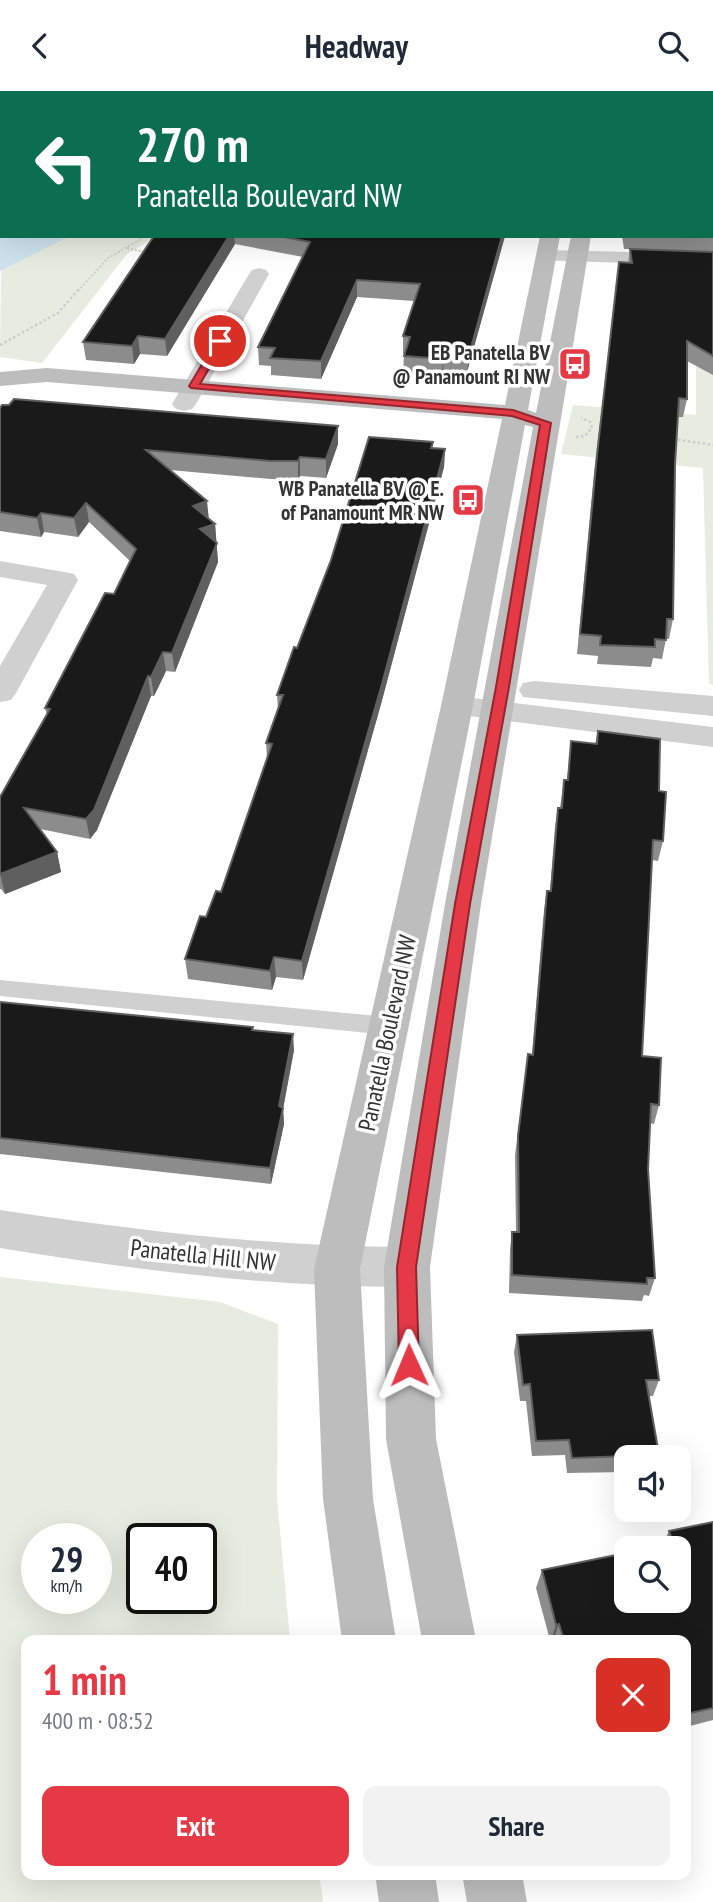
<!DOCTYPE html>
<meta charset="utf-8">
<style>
:root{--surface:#fff;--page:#f2f2f3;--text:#1f2937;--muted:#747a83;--accent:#e63946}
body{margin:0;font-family:"PT Sans Narrow",sans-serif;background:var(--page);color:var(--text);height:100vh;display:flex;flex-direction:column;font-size:26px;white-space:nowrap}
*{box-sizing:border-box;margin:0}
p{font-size:23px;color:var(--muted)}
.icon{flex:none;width:38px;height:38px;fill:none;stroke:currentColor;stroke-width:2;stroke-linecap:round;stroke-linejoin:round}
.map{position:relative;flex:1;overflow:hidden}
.sheet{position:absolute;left:21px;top:1544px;width:670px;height:245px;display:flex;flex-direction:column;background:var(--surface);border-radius:14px;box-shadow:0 7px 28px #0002}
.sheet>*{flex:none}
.top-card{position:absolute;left:0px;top:0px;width:714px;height:147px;box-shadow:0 7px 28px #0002;background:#0b6e4f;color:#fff;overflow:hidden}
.buttons{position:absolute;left:614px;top:1354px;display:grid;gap:14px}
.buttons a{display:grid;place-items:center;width:77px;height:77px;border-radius:14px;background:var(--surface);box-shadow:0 7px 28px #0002;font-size:35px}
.speed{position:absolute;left:21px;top:1432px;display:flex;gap:14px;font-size:35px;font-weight:700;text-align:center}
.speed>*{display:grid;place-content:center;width:91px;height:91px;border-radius:50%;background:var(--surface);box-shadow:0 7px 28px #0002;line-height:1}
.speed small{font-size:18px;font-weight:400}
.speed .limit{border:4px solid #111;border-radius:10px;background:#fff;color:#111}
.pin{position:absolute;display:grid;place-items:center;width:60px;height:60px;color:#fff;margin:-30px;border:4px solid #fff;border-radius:50%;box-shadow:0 2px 7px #0007}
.me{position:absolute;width:77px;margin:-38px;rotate:359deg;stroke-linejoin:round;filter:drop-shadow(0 0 5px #0008)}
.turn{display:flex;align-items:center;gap:24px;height:147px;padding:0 21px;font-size:32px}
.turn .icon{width:91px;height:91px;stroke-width:2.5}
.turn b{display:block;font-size:49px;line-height:60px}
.round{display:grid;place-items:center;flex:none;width:74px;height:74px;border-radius:14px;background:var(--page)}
.headline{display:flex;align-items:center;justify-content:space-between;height:119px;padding:0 21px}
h1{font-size:42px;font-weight:700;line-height:52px;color:var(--accent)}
.cta{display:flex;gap:14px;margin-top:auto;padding:14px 21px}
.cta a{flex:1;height:80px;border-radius:14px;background:var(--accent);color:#fff;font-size:28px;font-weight:700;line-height:80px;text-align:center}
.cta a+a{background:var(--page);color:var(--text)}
header{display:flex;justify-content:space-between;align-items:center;height:91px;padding:0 21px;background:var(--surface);font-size:32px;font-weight:700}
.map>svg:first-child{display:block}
</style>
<header><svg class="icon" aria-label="back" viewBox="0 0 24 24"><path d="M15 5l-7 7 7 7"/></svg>Headway<svg class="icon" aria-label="search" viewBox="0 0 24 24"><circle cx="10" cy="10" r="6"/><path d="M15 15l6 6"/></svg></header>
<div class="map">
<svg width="713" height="1811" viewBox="0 0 713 1811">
<rect width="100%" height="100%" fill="#fff"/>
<g fill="#e6ecdf" fill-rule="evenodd">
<polygon points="2,94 2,145 157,145 127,163 42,272 0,266"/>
<polygon points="713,180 713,594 709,593 703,377 561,363 573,314 696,324 696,258"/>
<path d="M0,1186l220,25 58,22 -1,174 13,142h-264v234h293l4,28h-323zM37,1447h59v60h-59zM142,1447h59v60h-59z"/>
</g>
<polygon fill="#cfe2ee" points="0,132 2,145 70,145 0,180"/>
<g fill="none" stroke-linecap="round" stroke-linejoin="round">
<g stroke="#cdcdcd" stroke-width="2" stroke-dasharray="2 2" stroke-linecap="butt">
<polyline points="146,0 149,2"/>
<polyline points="381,2 385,0"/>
<polyline points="127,157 149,162"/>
<polyline points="78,200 108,167 146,145"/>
</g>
<g stroke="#cdcdcd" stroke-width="2.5" stroke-dasharray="2.5 2.5" stroke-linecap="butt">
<polyline points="0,254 58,222 79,198"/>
<polyline points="576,346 585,345 592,337 590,331 581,327"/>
<polyline points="673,348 713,354"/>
</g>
<polygon fill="#d0d0d0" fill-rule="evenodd" points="0,889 388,926 396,929 400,935 396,941 388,944 0,905"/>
<g fill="#d0d0d0" fill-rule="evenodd">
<polygon points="547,159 713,163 713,175 540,169 537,165 540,161"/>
<polygon points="259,177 266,179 269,183 196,313 192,318 184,320 176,318 172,313 249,183 252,179"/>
<polygon points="0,470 64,481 74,483 78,489 16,602 11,609 0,611 0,575 47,494 0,486"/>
<polygon points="534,590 713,605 713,625 523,606 519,599 523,592"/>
<polygon points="457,605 713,636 713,656 446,622 441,615 446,608"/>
<path d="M0,1119c135,20 270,37 407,37l16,6 7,14 -7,14 -16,6c-137,0 -272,-17 -407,-39z"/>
</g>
<g fill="#bdbdbd" fill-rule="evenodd">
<polygon points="501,0 518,0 519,2 502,2"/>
<polygon points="540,145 560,145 528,319 536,322 571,145 591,145 481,813 430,1176 436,1348 476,1549 422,1549 386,1348 384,1176 445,813 533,336 525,334 473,615 360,1178 373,1408 396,1549 342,1549 323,1408 314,1178 441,615 502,328 47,291 0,295 0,281 47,277 505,314"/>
<polygon points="375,1783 435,1783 439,1811 379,1811"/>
<polygon points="462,1783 522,1783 527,1811 467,1811"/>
</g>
</g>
<g fill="#8c8c8c">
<polygon points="424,0 484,0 486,2 424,2"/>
<polygon points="534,0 713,0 713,284 687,270 687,308 683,326 678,326 675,373 673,528 669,548 666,548 662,568 653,567 651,576 597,573 598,565 577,563 594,382 619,171 628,172 630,158 624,158 622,145 712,145 712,2 534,2"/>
<polygon points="154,145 505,145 467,281 450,280 449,283 443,282 442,286 403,283 404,263 403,263 403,245 414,210 357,206 321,288 271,284 271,275 259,274 258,256 303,166 235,153 167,265 140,263 134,273 86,269 83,251"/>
<polygon points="0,317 338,335 338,353 326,387 300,385 298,389 271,388 170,379 209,428 215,433 218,471 175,581 166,580 154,605 151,605 97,739 90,748 40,738 57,761 61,781 5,803 1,798 0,798 0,706 47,624 45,617 114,503 130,470 89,431 78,446 44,441 41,446 0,440"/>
<polygon points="433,351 433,357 445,358 444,376 381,613 303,889 276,886 272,899 188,888 185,868 206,826 221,801 267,667 266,652 278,619 277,604 297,557"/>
<polygon points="598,640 659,700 663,750 658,770 652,769 642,965 659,1014 654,1033 650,1032 648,1078 655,1187 649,1205 644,1204 642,1210 509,1202 510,1158 512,1141 516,1141 515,1064 528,963 532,964 544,819 547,800 550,800 555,736 558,717 560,717 564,689 567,689 571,650 595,653"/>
<polygon points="0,911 253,936 253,939 294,959 283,1018 284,1033 271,1093 0,1063"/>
<polygon points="517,1244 659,1289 653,1305 649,1305 659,1364 658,1367 626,1367 626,1381 567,1382 565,1364 532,1365 526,1310 520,1310 514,1261"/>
<polygon points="713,1431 713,1629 686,1636 686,1549 550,1549 536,1497 542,1479 662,1455 669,1440"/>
</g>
<g fill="#5f5f5f">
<polygon points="48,0 111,0 112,2 40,2"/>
<polygon points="2,66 2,83 0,84 0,67"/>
<polygon points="229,145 234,145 235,153 167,265 165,248"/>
<polygon points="502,145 505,145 467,281 469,264"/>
<polygon points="357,189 357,206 321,288 321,270"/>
<polygon points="138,245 140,263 134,273 132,255"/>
<polygon points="444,264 443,282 442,286 443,268"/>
<polygon points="338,335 338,353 326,387 326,368"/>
<polygon points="445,358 444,376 381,613 303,889 302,870"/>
<polygon points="300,366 300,385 298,389 298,370"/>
<polygon points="207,410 209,429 193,415"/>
<polygon points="86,412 89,431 78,446 74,427"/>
<polygon points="41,422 44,441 41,446 37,427"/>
<polygon points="215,433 218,471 175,581 172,562 200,438"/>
<polygon points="163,561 166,580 154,605 151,586"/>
<polygon points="148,585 151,605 97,739 90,748 86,728"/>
<polygon points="57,761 61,781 5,803 0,783"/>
<polygon points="274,866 276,886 272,899 270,880"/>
<polygon points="293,943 294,959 283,1018 284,1033 271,1093 270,1077 279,1015"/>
<polygon points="559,1533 553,1549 551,1549 556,1534"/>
</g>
<g fill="#1a1a1a" stroke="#5f5f5f" stroke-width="2">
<polygon points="1,0 48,0 40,2 2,2 2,9 0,10"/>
<polygon points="435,0 484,0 486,2 437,2"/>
<polygon points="560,0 713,0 713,42 712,43 712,2 565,2"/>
<polygon points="0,19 2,19 2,66 0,67"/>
<rect x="712" y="70" width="1" height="74"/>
<polygon points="154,145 229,145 165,248 138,245 132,255 83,251"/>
<polygon points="279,145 502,145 469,264 451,262 450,265 444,264 443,268 404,265 410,246 403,245 420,193 357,189 321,270 270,267 275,257 258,256 310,151"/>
<polygon points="630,158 713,161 713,265 687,250 687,308 679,307 675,373 673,528 667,528 666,549 655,548 655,556 600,554 601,545 580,543 597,364 619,171 632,172"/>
<polygon points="14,308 338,335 326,368 300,366 298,370 270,370 146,359 207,410 193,415 215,433 200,438 217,452 172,562 163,561 151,586 148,585 94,719 86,728 24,717 57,761 0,783 0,706 50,618 45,617 105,502 114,503 136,458 86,412 74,427 41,422 37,427 0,421 0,317 2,314 9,314"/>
<polygon points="369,346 433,351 431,357 445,358 382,593 302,870 274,866 270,880 185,868 200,825 206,826 216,800 221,801 272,653 266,652 283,604 277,604 294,556 297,557 331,469"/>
<polygon points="598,640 660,648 659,700 666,701 663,750 653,749 642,965 661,967 659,1014 651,1013 648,1078 655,1187 647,1187 647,1193 512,1184 512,1141 519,1141 518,1045 528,963 533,964 547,800 551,800 558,717 562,717 564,689 568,689 571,650 597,653"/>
<polygon points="0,911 253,936 252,939 293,943 279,1015 283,1017 270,1077 0,1047"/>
<polygon points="652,1239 659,1289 646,1289 659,1364 572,1367 569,1349 536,1350 530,1293 523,1294 517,1244"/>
<polygon points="713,1431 713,1617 686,1623 686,1549 564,1549 559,1533 556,1534 542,1479 626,1462 626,1510 679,1510 679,1458 648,1458 674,1453 669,1440"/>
</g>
<polygon fill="#e63946" stroke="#96252e" stroke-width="2" points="220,247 225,250 200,293 513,319 551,332 509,596 470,813 416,1176 419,1274 416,1281 409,1283 402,1281 399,1274 397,1176 455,813 496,596 540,334 512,325 191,297 189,295 216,250"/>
<defs>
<symbol id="bus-square" viewBox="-11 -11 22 22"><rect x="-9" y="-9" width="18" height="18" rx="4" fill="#e63946" stroke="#fff"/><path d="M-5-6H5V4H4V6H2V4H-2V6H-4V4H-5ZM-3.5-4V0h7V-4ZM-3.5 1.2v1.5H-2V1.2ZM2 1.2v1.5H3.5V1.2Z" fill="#fff"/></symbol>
</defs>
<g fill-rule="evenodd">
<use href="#bus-square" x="556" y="254" width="38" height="38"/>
<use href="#bus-square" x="449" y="390" width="38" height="38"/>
</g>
<g text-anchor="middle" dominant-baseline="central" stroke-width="7" stroke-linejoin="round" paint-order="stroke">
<g font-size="21" font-weight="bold" fill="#333" stroke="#fff" text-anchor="end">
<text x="550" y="261">EB Panatella BV<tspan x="550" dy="24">@ Panamount RI NW</tspan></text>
<text x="444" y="397">WB Panatella BV @ E.<tspan x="444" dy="24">of Panamount MR NW</tspan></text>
</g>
<g font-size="24" fill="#333" stroke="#fff">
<text transform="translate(387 942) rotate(-78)">Panatella Boulevard NW</text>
<text transform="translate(203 1164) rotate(6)">Panatella Hill NW</text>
</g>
</g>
</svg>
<div class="buttons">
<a><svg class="icon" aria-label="sound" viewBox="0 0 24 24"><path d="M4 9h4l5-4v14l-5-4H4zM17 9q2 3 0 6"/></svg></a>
<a><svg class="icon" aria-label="search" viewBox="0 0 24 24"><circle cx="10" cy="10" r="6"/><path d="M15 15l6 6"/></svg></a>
</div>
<div class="speed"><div>29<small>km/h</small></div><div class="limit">40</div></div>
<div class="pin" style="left:220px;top:250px;background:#d93025"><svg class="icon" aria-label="arrive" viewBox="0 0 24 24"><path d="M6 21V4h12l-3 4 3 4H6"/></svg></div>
<svg class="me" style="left:409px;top:1274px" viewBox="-20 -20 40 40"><path d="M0-17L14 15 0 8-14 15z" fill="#e63946" stroke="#fff" stroke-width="4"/></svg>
<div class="top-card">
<div class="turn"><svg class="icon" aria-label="left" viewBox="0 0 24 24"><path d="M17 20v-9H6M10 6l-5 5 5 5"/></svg><div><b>270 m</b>Panatella Boulevard NW</div></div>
</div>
<section class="sheet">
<div class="headline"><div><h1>1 min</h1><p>400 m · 08:52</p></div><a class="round" style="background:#d93025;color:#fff"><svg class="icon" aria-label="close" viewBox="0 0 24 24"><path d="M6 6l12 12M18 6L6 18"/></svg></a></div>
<div class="cta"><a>Exit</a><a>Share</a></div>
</section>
</div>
